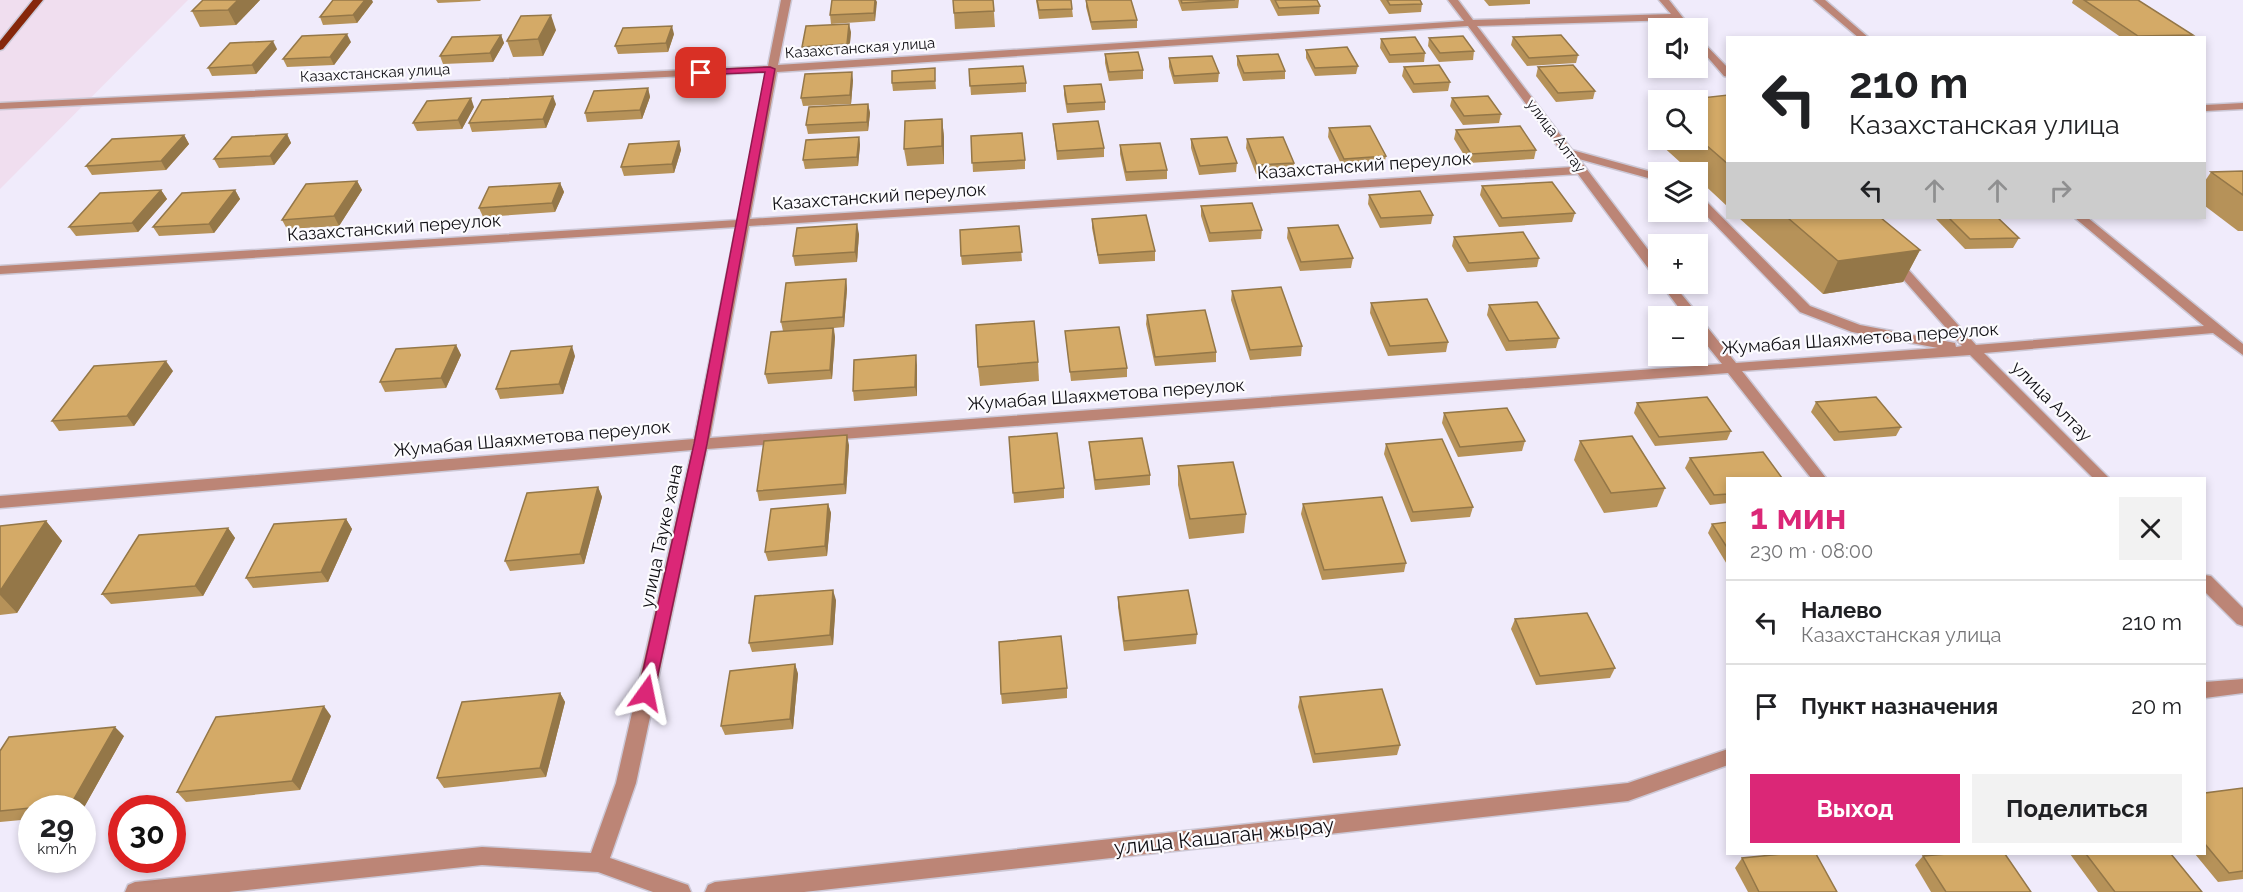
<!DOCTYPE html>
<html lang="ru">
<meta charset="utf-8">
<style>
:root{--surface:#fff;--page:#f2f2f2;--text:#202124;--muted:#757577;--line:#e0e0e0;--accent:#db2777}
body{margin:0;font-family:Raleway,sans-serif;background:var(--page);color:var(--text);height:100vh;display:flex;flex-direction:column;font-size:22px;white-space:nowrap}
*{box-sizing:border-box;margin:0}
p{font-size:20px;color:var(--muted)}
.icon{flex:none;width:33px;height:33px;fill:none;stroke:currentColor;stroke-width:2;stroke-linecap:round;stroke-linejoin:round}
.map{position:relative;flex:1;overflow:hidden}
.details{position:absolute;left:1726px;top:477px;width:480px;height:378px;display:flex;flex-direction:column;background:var(--surface);border-radius:0px;box-shadow:0 3px 9px #0003}
.details>*{flex:none}
.hud{position:absolute;left:1726px;top:36px;width:480px;height:183px;border-radius:0px;box-shadow:0 3px 9px #0003;background:#fff;color:var(--text);overflow:hidden}
.buttons{position:absolute;left:1648px;top:18px;display:grid;gap:12px}
.buttons a{display:grid;place-items:center;width:60px;height:60px;border-radius:0px;background:var(--surface);box-shadow:0 3px 9px #0003;font-size:30px}
.speed{position:absolute;left:18px;top:795px;display:flex;gap:12px;font-size:30px;font-weight:700;text-align:center}
.speed>*{display:grid;place-content:center;width:78px;height:78px;border-radius:50%;background:var(--surface);box-shadow:0 3px 9px #0003;line-height:1}
.speed small{font-size:15px;font-weight:400}
.speed .limit{border:9px solid #d22;background:#fff;color:#111}
.pin{position:absolute;display:grid;place-items:center;width:51px;height:51px;color:#fff;margin:-26px;border-radius:12px;box-shadow:0 3px 9px #0006}
.me{position:absolute;width:66px;margin:-33px;rotate:12deg;stroke-linejoin:round;filter:drop-shadow(0 0 4px #0008)}
.turn{display:flex;align-items:center;gap:21px;height:126px;padding:0 24px;font-size:27px}
.turn .icon{width:78px;height:78px;stroke-width:2.5}
.turn b{display:block;font-size:42px;line-height:51px}
.lanes{display:flex;align-items:center;height:57px;padding:0 24px;background:#0003;justify-content:center;gap:30px;direction:ltr}
.lanes .off{opacity:.35}
.round{display:grid;place-items:center;flex:none;width:63px;height:63px;border-radius:0px;background:var(--page)}
.overview{display:flex;align-items:center;justify-content:space-between;height:102px;padding:0 24px}
h1{font-size:36px;font-weight:700;line-height:45px;color:var(--accent)}
.action{display:flex;gap:12px;margin-top:auto;padding:12px 24px}
.action a{flex:1;height:69px;border-radius:0px;background:var(--accent);color:#fff;font-size:24px;font-weight:700;line-height:69px;text-align:center}
.action a+a{background:var(--page);color:var(--text)}
ul{padding:0;list-style:none}
li{display:flex;align-items:center;gap:18px;height:84px;padding:0 24px;border-top:2px solid var(--line)}
li div{flex:1}
li b{display:block;font-size:22px}
li em{font-style:normal}
.map>svg:first-child{display:block}
</style>
<div class="map">
<svg width="2243" height="892" viewBox="0 0 2243 892">
<rect width="100%" height="100%" fill="#f0ebfb"/>
<polygon fill="#f0deef" points="0,0 188,0 0,189"/>
<g fill="none" stroke-linecap="round" stroke-linejoin="round">
<defs>
<g id="minor">
<path d="M781,0h10l-13,65 686,-44 -16,-21h10l15,20 198,-6 -12,-14h10l22,28h-9l-7,-8 -198,6 95,124 87,24v7l-80,-22 80,105v13l-5,-1 -76,-102 -829,52 -39,212 1012,-74 -24,-30v-13l5,1 33,41 202,-15 -86,-16 -52,-20 -102,-105v-11l4,1 108,109 50,19 90,17 5,1 1,4 6,-1 -73,-83 -2,-3 6,-4 4,1 79,88 228,-19 -129,-108h13l155,126v11l-30,-22 -229,20 125,125h-16l-123,-123 -228,16 84,107h-15l-83,-105 -1021,76 -71,334 -26,75 78,27 3,7h-38l-55,-20 -116,-7 -253,27h-104l3,-7 7,-3 347,-35 109,6 25,-70 76,-333 -692,58v-12l694,-57 42,-212 -736,47v-8l738,-46 29,-148 -767,37v-6l768,-37zM1468,26l105,141 -823,52 27,-147z"/>
<polygon points="1814,0 1825,0 1869,38 1859,38"/>
<polygon points="1698,37 1728,68 1728,77 1724,76 1698,46"/>
<polygon points="2243,103 2243,109 2205,111 2205,105"/>
<polygon points="1661,284 1673,284 1697,313 1699,316 1698,317 1685,316"/>
<polygon points="2205,575 2211,576 2243,608 2243,626 2237,624 2205,592"/>
<polygon points="2243,679 2243,693 2205,698 2205,682"/>
<polygon points="1728,749 1728,765 1628,801 804,892 705,892 708,885 715,882 1628,783"/>
</g>
<polygon id="major" points="33,0 43,0 3,49 0,50 0,41"/>
</defs>
<use href="#minor" stroke="#ccc8d6" stroke-width="3"/>
<use href="#major" stroke="#ccc8d6" stroke-width="3"/>
<use href="#minor" fill="#bc8576" fill-rule="evenodd"/>
<use href="#major" fill="#86270b" fill-rule="evenodd"/>
</g>
<g fill="#b69259">
<polygon points="260,0 236,25 200,27 192,11"/>
<polygon points="436,0 481,0 480,1 438,3"/>
<polygon points="832,0 876,0 875,21 831,24 830,15"/>
<polygon points="993,0 995,27 955,29 954,13"/>
<polygon points="1036,0 1071,0 1072,9 1073,17 1039,19"/>
<polygon points="1086,0 1137,20 1137,28 1092,30 1086,7"/>
<polygon points="1178,0 1239,0 1238,8 1182,11"/>
<polygon points="1270,0 1317,0 1320,6 1319,14 1278,16"/>
<polygon points="1380,0 1420,0 1422,4 1421,12 1389,14"/>
<polygon points="1484,0 1530,0 1530,4 1489,6"/>
<polygon points="2073,0 2138,0 2193,35 2191,38 2122,38 2072,3"/>
<polygon points="373,2 357,23 323,25 320,17"/>
<polygon points="556,30 543,56 513,57 507,41"/>
<polygon points="851,32 849,53 804,55 802,47"/>
<polygon points="674,34 668,52 618,54 615,46"/>
<polygon points="501,35 504,43 493,62 443,64 440,56"/>
<polygon points="1513,37 1578,55 1576,63 1527,66 1511,45"/>
<polygon points="1429,38 1474,51 1473,60 1439,62 1428,46"/>
<polygon points="1381,39 1425,53 1424,62 1389,63 1380,48"/>
<polygon points="351,42 334,65 287,67 283,59"/>
<polygon points="277,49 256,74 212,76 208,68"/>
<polygon points="1306,50 1358,66 1356,74 1315,76 1306,58"/>
<polygon points="1105,54 1143,70 1143,79 1109,81 1105,63"/>
<polygon points="1237,56 1285,71 1285,79 1243,81 1237,65"/>
<polygon points="1169,58 1219,73 1218,82 1174,84 1169,67"/>
<polygon points="1404,67 1450,82 1448,91 1413,93 1402,76"/>
<polygon points="1538,67 1595,91 1593,99 1556,102 1536,76"/>
<polygon points="969,69 1026,83 1026,92 971,95"/>
<polygon points="935,77 936,89 893,91 892,83"/>
<polygon points="853,80 851,104 803,106 801,98"/>
<polygon points="1064,86 1105,102 1105,110 1067,113 1064,95"/>
<polygon points="648,88 650,97 642,119 587,122 585,113"/>
<polygon points="1728,95 1728,207 1698,179 1698,172 1691,172 1649,134 1659,104 1659,140 1698,140 1698,100"/>
<polygon points="1452,98 1501,114 1499,123 1463,125 1450,106"/>
<polygon points="556,104 546,128 472,132 469,123"/>
<polygon points="868,104 870,113 868,131 808,134 806,125"/>
<polygon points="474,107 462,129 417,131 413,123"/>
<polygon points="942,119 944,137 944,164 907,166 904,149"/>
<polygon points="1053,124 1104,148 1104,157 1057,160"/>
<polygon points="1329,128 1386,156 1384,165 1343,168 1328,137"/>
<polygon points="1456,130 1536,150 1534,159 1469,163 1454,139"/>
<polygon points="287,134 291,143 274,165 219,168 214,159"/>
<polygon points="184,135 189,144 166,170 92,175 86,166"/>
<polygon points="971,136 1025,160 1025,169 973,172"/>
<polygon points="859,137 860,145 858,166 805,169 803,160"/>
<polygon points="1191,139 1237,163 1236,172 1199,175 1191,148"/>
<polygon points="1247,139 1294,163 1293,172 1256,174 1246,148"/>
<polygon points="679,141 681,150 674,173 624,176 621,167"/>
<polygon points="1120,145 1167,170 1167,179 1126,181 1120,154"/>
<polygon points="2243,171 2243,231 2238,231 2205,206 2205,181 2211,172"/>
<polygon points="357,181 362,190 339,226 287,229 282,220"/>
<polygon points="560,183 564,192 555,212 483,217 479,208"/>
<polygon points="1482,186 1575,213 1572,222 1499,227 1480,195"/>
<polygon points="161,190 167,199 138,232 76,236 69,227"/>
<polygon points="235,190 240,199 214,233 159,236 153,227"/>
<polygon points="1369,195 1433,215 1431,224 1380,228 1368,204"/>
<polygon points="1201,206 1262,230 1261,239 1209,242 1201,216"/>
<polygon points="1739,218 1881,218 1920,250 1903,282 1823,294"/>
<polygon points="1935,218 1998,218 2019,238 2013,248 1965,249"/>
<polygon points="1092,219 1155,251 1155,261 1099,264 1092,228"/>
<polygon points="1019,226 1022,261 962,265 961,256"/>
<polygon points="1288,228 1353,258 1351,268 1300,271 1287,238"/>
<polygon points="859,234 857,262 795,266 793,256"/>
<polygon points="1454,237 1539,258 1537,267 1467,272 1452,246"/>
<polygon points="846,279 847,289 844,327 834,328 835,337 832,379 768,384 765,374 783,331 781,322"/>
<polygon points="1232,291 1302,346 1301,356 1250,360 1231,300"/>
<polygon points="1371,303 1448,342 1446,352 1388,356 1370,313"/>
<polygon points="1489,305 1559,338 1556,348 1506,351 1487,315"/>
<polygon points="1147,315 1216,352 1216,362 1155,366 1146,324"/>
<polygon points="1065,331 1127,368 1127,377 1071,381"/>
<polygon points="456,345 461,355 446,388 385,392 380,382"/>
<polygon points="575,356 563,394 500,399 496,389"/>
<polygon points="1038,362 1039,381 980,386 978,367"/>
<polygon points="917,365 917,396 854,401 853,391"/>
<polygon points="173,371 134,426 59,431 52,421"/>
<polygon points="1816,402 1901,427 1896,436 1834,441 1811,412"/>
<polygon points="1637,403 1731,431 1727,440 1655,446 1634,413"/>
<polygon points="1444,413 1525,441 1522,451 1458,457 1442,423"/>
<polygon points="1009,437 1064,488 1064,498 1014,503"/>
<polygon points="1580,441 1665,488 1657,507 1604,513 1574,460"/>
<polygon points="1089,442 1150,475 1150,485 1095,490 1090,452"/>
<polygon points="1386,444 1473,507 1470,517 1411,522 1384,454"/>
<polygon points="849,445 846,494 759,501 757,491"/>
<polygon points="1690,458 1728,478 1728,503 1710,505 1685,468"/>
<polygon points="1178,466 1246,514 1244,533 1189,539 1178,485"/>
<polygon points="598,487 602,497 584,564 510,571 505,561"/>
<polygon points="828,504 831,513 827,556 768,561 765,552"/>
<polygon points="1303,504 1406,563 1404,572 1322,580 1301,514"/>
<polygon points="346,519 352,529 328,582 253,588 246,578"/>
<polygon points="46,521 62,541 17,613 0,615 0,526"/>
<polygon points="1728,522 1728,566 1708,533 1712,524"/>
<polygon points="228,528 235,538 203,596 111,604 102,594"/>
<polygon points="1118,597 1197,634 1196,644 1124,651 1118,607"/>
<polygon points="836,600 833,645 752,652 749,643"/>
<polygon points="1515,619 1615,668 1610,678 1536,685 1511,629"/>
<polygon points="795,664 798,674 793,729 725,735 721,726"/>
<polygon points="1067,688 1067,698 1002,704 1001,694"/>
<polygon points="560,693 565,702 546,777 444,788 437,778"/>
<polygon points="1300,697 1400,745 1397,755 1313,763 1298,707"/>
<polygon points="331,716 300,790 186,802 177,792"/>
<polygon points="124,736 82,811 82,808 32,808 32,819 0,822 0,751"/>
<polygon points="2243,788 2243,879 2218,882 2195,854 2205,854 2205,793"/>
<polygon points="2070,854 2171,854 2202,892 2098,892"/>
<polygon points="1923,856 2031,892 1931,892 1915,865"/>
<polygon points="1742,858 1837,892 1748,892 1735,868"/>
</g>
<g fill="#947748">
<polygon points="238,0 260,0 236,25 228,10"/>
<polygon points="365,0 372,0 373,2 357,23 353,15"/>
<polygon points="875,0 876,0 877,2 875,21 874,13"/>
<polygon points="551,15 556,30 543,56 538,39"/>
<polygon points="849,24 851,32 849,53 847,44"/>
<polygon points="672,26 674,34 668,52 666,43"/>
<polygon points="347,34 351,42 334,65 330,57"/>
<polygon points="501,35 504,43 493,62 490,53"/>
<polygon points="273,41 277,49 256,74 252,65"/>
<polygon points="852,72 853,80 851,104 850,95"/>
<polygon points="648,88 650,97 642,119 640,110"/>
<polygon points="553,96 556,104 546,128 543,119"/>
<polygon points="471,98 474,107 462,129 458,120"/>
<polygon points="868,104 870,113 868,131 867,122"/>
<polygon points="942,119 944,137 944,164 942,146"/>
<polygon points="287,134 291,143 274,165 270,156"/>
<polygon points="184,135 189,144 166,170 161,161"/>
<polygon points="859,137 860,145 858,166 857,157"/>
<polygon points="679,141 681,150 674,173 672,164"/>
<polygon points="357,181 362,190 339,226 334,216"/>
<polygon points="560,183 564,192 555,212 552,203"/>
<polygon points="161,190 167,199 138,232 132,223"/>
<polygon points="235,190 240,199 214,233 209,224"/>
<polygon points="857,224 859,234 857,262 855,252"/>
<polygon points="1920,250 1903,282 1823,294 1838,261"/>
<polygon points="846,279 847,289 844,327 843,317"/>
<polygon points="833,328 835,337 832,379 830,370"/>
<polygon points="456,345 461,355 446,388 441,378"/>
<polygon points="572,346 575,356 563,394 559,384"/>
<polygon points="916,355 917,365 917,396 915,387"/>
<polygon points="166,361 173,371 134,426 127,416"/>
<polygon points="847,435 849,445 846,494 844,484"/>
<polygon points="598,487 602,497 584,564 580,554"/>
<polygon points="828,504 831,513 827,556 825,546"/>
<polygon points="346,519 352,529 328,582 321,572"/>
<polygon points="46,521 62,541 17,613 0,595 0,591"/>
<polygon points="228,528 235,538 203,596 195,586"/>
<polygon points="833,590 836,600 833,645 830,635"/>
<polygon points="795,664 798,674 793,729 790,719"/>
<polygon points="560,693 565,702 546,777 540,768"/>
<polygon points="324,706 331,716 300,790 292,781"/>
<polygon points="115,727 124,736 82,811 82,808 75,808 71,804"/>
</g>
<g fill="#d4aa67" stroke="#947748" stroke-width="1.5">
<polygon points="203,0 238,0 228,10 192,11"/>
<polygon points="333,0 365,0 353,15 320,17"/>
<polygon points="832,0 875,0 874,13 830,15"/>
<polygon points="953,0 993,0 994,11 954,13"/>
<polygon points="1037,0 1071,0 1072,9 1039,10"/>
<polygon points="1086,0 1131,0 1137,20 1091,22"/>
<polygon points="1181,0 1235,0 1182,3"/>
<polygon points="1275,0 1317,0 1320,6 1279,8"/>
<polygon points="1387,0 1420,0 1422,4 1390,5"/>
<polygon points="2084,0 2138,0 2193,35 2138,36"/>
<polygon points="551,15 538,39 507,41 521,16"/>
<polygon points="849,24 847,44 802,47 806,26"/>
<polygon points="672,26 666,43 615,46 623,28"/>
<polygon points="347,34 330,57 283,59 302,36"/>
<polygon points="501,35 490,53 440,56 452,37"/>
<polygon points="1561,35 1578,55 1529,58 1513,37"/>
<polygon points="1463,36 1474,51 1440,53 1429,38"/>
<polygon points="1415,37 1425,53 1390,55 1381,39"/>
<polygon points="273,41 252,65 208,68 230,43"/>
<polygon points="1347,47 1358,66 1315,68 1306,50"/>
<polygon points="1138,52 1143,70 1109,72 1105,54"/>
<polygon points="1278,54 1285,71 1244,73 1237,56"/>
<polygon points="1212,56 1219,73 1174,76 1169,58"/>
<polygon points="1439,65 1450,82 1414,84 1404,67"/>
<polygon points="1573,65 1595,91 1558,93 1538,67"/>
<polygon points="1023,66 1026,83 970,86 969,69"/>
<polygon points="935,68 935,81 892,83 892,71"/>
<polygon points="852,72 850,95 801,98 805,74"/>
<polygon points="1101,84 1105,102 1067,104 1064,86"/>
<polygon points="648,88 640,110 585,113 594,91"/>
<polygon points="1728,95 1728,164 1698,138 1698,100 1684,100"/>
<polygon points="553,96 543,119 469,123 482,100"/>
<polygon points="1488,96 1501,114 1464,116 1452,98"/>
<polygon points="471,98 458,120 413,123 427,101"/>
<polygon points="868,104 867,122 806,125 809,107"/>
<polygon points="942,119 942,146 904,149 905,121"/>
<polygon points="1098,121 1104,148 1057,151 1053,124"/>
<polygon points="1370,126 1386,156 1344,159 1329,128"/>
<polygon points="1520,126 1536,150 1471,154 1456,130"/>
<polygon points="1022,133 1025,160 972,163 971,136"/>
<polygon points="287,134 270,156 214,159 232,137"/>
<polygon points="184,135 161,161 86,166 112,139"/>
<polygon points="859,137 857,157 803,160 806,140"/>
<polygon points="1227,137 1237,163 1200,166 1191,139"/>
<polygon points="1283,137 1294,163 1257,165 1247,139"/>
<polygon points="679,141 672,164 621,167 629,144"/>
<polygon points="1160,143 1167,170 1126,172 1120,145"/>
<polygon points="2243,171 2243,195 2211,172"/>
<polygon points="357,181 334,216 282,220 306,184"/>
<polygon points="1552,182 1575,213 1502,218 1482,186"/>
<polygon points="560,183 552,203 479,208 489,187"/>
<polygon points="161,190 132,223 69,227 100,193"/>
<polygon points="235,190 209,224 153,227 182,193"/>
<polygon points="1420,191 1433,215 1381,218 1369,195"/>
<polygon points="1252,203 1262,230 1210,233 1201,206"/>
<polygon points="1146,215 1155,251 1098,255 1092,219"/>
<polygon points="1788,218 1881,218 1920,250 1838,261"/>
<polygon points="1949,218 1998,218 2019,238 1970,239"/>
<polygon points="857,224 855,252 793,256 797,228"/>
<polygon points="1338,225 1353,258 1301,262 1288,228"/>
<polygon points="1019,226 1022,252 961,256 960,230"/>
<polygon points="1523,232 1539,258 1469,263 1454,237"/>
<polygon points="846,279 843,317 781,322 786,283"/>
<polygon points="1281,287 1302,346 1250,350 1232,291"/>
<polygon points="1427,299 1448,342 1390,346 1371,303"/>
<polygon points="1537,302 1559,338 1509,341 1489,305"/>
<polygon points="1205,310 1216,352 1155,357 1147,315"/>
<polygon points="1034,321 1038,362 978,367 976,325"/>
<polygon points="1119,327 1127,368 1070,372 1065,331"/>
<polygon points="833,328 830,370 765,374 771,332"/>
<polygon points="456,345 441,378 380,382 396,349"/>
<polygon points="572,346 559,384 496,389 511,351"/>
<polygon points="916,355 915,387 853,391 854,360"/>
<polygon points="166,361 127,416 52,421 94,366"/>
<polygon points="1707,397 1731,431 1659,437 1637,403"/>
<polygon points="1876,397 1901,427 1839,432 1816,402"/>
<polygon points="1507,408 1525,441 1460,447 1444,413"/>
<polygon points="1057,433 1064,488 1013,493 1009,437"/>
<polygon points="847,435 844,484 757,491 764,441"/>
<polygon points="1632,436 1665,488 1611,493 1580,441"/>
<polygon points="1142,438 1150,475 1095,480 1089,442"/>
<polygon points="1442,439 1473,507 1413,512 1386,444"/>
<polygon points="1763,452 1782,478 1728,478 1728,494 1714,495 1690,458"/>
<polygon points="1233,462 1246,514 1190,519 1178,466"/>
<polygon points="598,487 580,554 505,561 527,493"/>
<polygon points="1382,497 1406,563 1324,570 1303,504"/>
<polygon points="828,504 825,546 765,552 771,509"/>
<polygon points="346,519 321,572 246,578 274,524"/>
<polygon points="46,521 0,591 0,526"/>
<polygon points="1728,522 1728,549 1712,524"/>
<polygon points="228,528 195,586 102,594 139,535"/>
<polygon points="833,590 830,635 749,643 755,596"/>
<polygon points="1188,590 1197,634 1124,641 1118,597"/>
<polygon points="1587,613 1615,668 1540,676 1515,619"/>
<polygon points="1061,636 1067,688 1001,694 999,642"/>
<polygon points="795,664 790,719 721,726 730,671"/>
<polygon points="1382,689 1400,745 1315,754 1300,697"/>
<polygon points="560,693 540,768 437,778 462,702"/>
<polygon points="324,706 292,781 177,792 216,717"/>
<polygon points="115,727 71,804 0,811 0,751 9,737"/>
<polygon points="2243,788 2243,871 2229,873 2205,844 2205,793"/>
<polygon points="1783,854 1816,854 1837,892 1759,892 1742,858"/>
<polygon points="1947,854 2005,854 2031,892 1946,892 1923,856"/>
<polygon points="2086,854 2171,854 2202,892 2115,892"/>
</g>
<polygon fill="#db2777" stroke="#8e194d" stroke-width="1.5" points="770,67 775,69 707,444 654,693 652,698 640,698 638,693 694,444 765,72 701,75 696,73 701,70"/>
<g text-anchor="middle" dominant-baseline="central" stroke-width="4.5" stroke-linejoin="round" paint-order="stroke">
<g font-size="15" fill="#0f0e13" stroke="#fcfbfe">
<text transform="translate(860 48) rotate(-4)">Казахстанская улица</text>
<text transform="translate(375 73) rotate(-3)">Казахстанская улица</text>
<text transform="translate(1556 136) rotate(53)">улица Алтау</text>
</g>
<g font-size="18" fill="#0f0e13" stroke="#fcfbfe">
<text transform="translate(1364 165) rotate(-4)">Казахстанский переулок</text>
<text transform="translate(879 196) rotate(-4)">Казахстанский переулок</text>
<text transform="translate(394 227) rotate(-4)">Казахстанский переулок</text>
<text transform="translate(1860 338) rotate(-4)">Жумабая Шаяхметова переулок</text>
<text transform="translate(1106 394) rotate(-4)">Жумабая Шаяхметова переулок</text>
<text transform="translate(2052 401) rotate(45)">улица Алтау</text>
<text transform="translate(532 438) rotate(-5)">Жумабая Шаяхметова переулок</text>
<text transform="translate(661 536) rotate(-78)">улица Тауке хана</text>
</g>
<g font-size="21" fill="#0f0e13" stroke="#fcfbfe">
<text transform="translate(1224 836) rotate(-6)">улица Кашаган жырау</text>
</g>
</g>
</svg>
<div class="buttons">
<a><svg class="icon" aria-label="sound" viewBox="0 0 24 24"><path d="M4 9h4l5-4v14l-5-4H4zM17 9q2 3 0 6"/></svg></a>
<a><svg class="icon" aria-label="search" viewBox="0 0 24 24"><circle cx="10" cy="10" r="6"/><path d="M15 15l6 6"/></svg></a>
<a><svg class="icon" aria-label="layers" viewBox="0 0 24 24"><path d="M12 4l9 5-9 5-9-5zM3 14l9 5 9-5"/></svg></a>
<a>+</a>
<a>−</a>
</div>
<div class="speed"><div>29<small>km/h</small></div><div class="limit">30</div></div>
<div class="pin" style="left:701px;top:73px;background:#d93025"><svg class="icon" aria-label="arrive" viewBox="0 0 24 24"><path d="M6 21V4h12l-3 4 3 4H6"/></svg></div>
<svg class="me" style="left:646px;top:693px" viewBox="-20 -20 40 40"><path d="M0-17L14 15 0 8-14 15z" fill="#db2777" stroke="#fff" stroke-width="4"/></svg>
<div class="hud">
<div class="turn"><svg class="icon" aria-label="left" viewBox="0 0 24 24"><path d="M17 20v-9H6M10 6l-5 5 5 5"/></svg><div><b>210 m</b>Казахстанская улица</div></div>
<div class="lanes"><svg class="icon" aria-label="left" viewBox="0 0 24 24"><path d="M17 20v-9H6M10 6l-5 5 5 5"/></svg><svg class="icon off" aria-label="ahead" viewBox="0 0 24 24"><path d="M12 20V5M6 11l6-6 6 6"/></svg><svg class="icon off" aria-label="ahead" viewBox="0 0 24 24"><path d="M12 20V5M6 11l6-6 6 6"/></svg><svg class="icon off" aria-label="right" viewBox="0 0 24 24"><path d="M7 20v-9h11M14 6l5 5-5 5"/></svg></div>
</div>
<section class="details">
<div class="overview"><div><h1>1 мин</h1><p>230 m · 08:00</p></div><a class="round"><svg class="icon" aria-label="close" viewBox="0 0 24 24"><path d="M6 6l12 12M18 6L6 18"/></svg></a></div>
<ul>
<li><svg class="icon" aria-label="left" viewBox="0 0 24 24"><path d="M17 20v-9H6M10 6l-5 5 5 5"/></svg><div><b>Налево</b><p>Казахстанская улица</p></div><em>210 m</em></li>
<li><svg class="icon" aria-label="arrive" viewBox="0 0 24 24"><path d="M6 21V4h12l-3 4 3 4H6"/></svg><div><b>Пункт назначения</b></div><em>20 m</em></li>
</ul>
<div class="action"><a>Выход</a><a>Поделиться</a></div>
</section>
</div>
